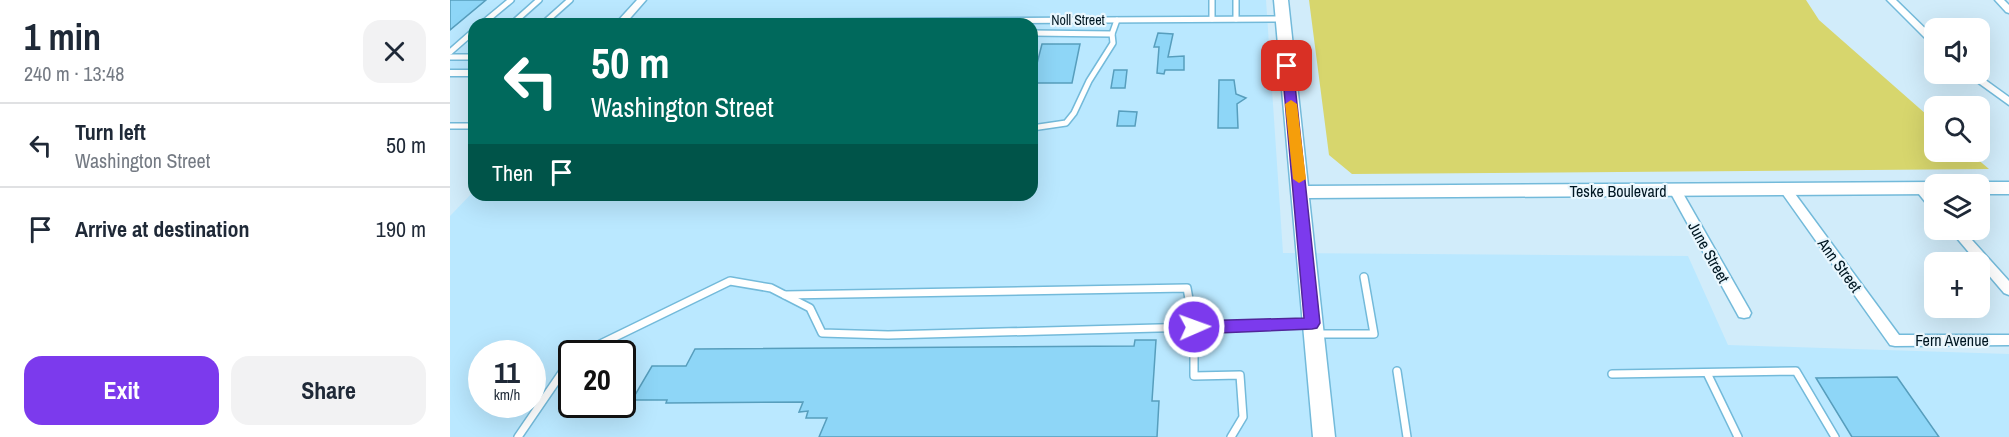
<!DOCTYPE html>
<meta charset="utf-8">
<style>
:root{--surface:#fff;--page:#f2f2f3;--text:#1f2937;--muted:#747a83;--line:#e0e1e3;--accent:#7c3aed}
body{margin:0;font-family:"Archivo Narrow",sans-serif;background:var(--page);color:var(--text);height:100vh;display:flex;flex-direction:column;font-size:22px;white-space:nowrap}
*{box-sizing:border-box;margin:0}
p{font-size:20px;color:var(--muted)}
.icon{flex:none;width:33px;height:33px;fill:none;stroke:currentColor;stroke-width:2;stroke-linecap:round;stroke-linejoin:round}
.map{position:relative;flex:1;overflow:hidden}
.sheet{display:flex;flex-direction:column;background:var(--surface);width:450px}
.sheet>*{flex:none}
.banner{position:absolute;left:18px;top:18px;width:570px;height:183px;border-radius:18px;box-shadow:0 6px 24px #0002;background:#00695c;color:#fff;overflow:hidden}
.buttons{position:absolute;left:1474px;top:18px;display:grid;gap:12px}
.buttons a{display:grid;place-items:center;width:66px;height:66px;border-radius:12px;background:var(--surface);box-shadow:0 6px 24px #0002;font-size:30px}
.speed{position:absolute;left:18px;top:340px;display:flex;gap:12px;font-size:30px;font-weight:700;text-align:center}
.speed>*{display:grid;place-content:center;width:78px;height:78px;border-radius:50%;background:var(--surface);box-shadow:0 6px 24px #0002;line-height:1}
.speed small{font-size:15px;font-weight:400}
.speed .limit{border:3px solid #111;border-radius:9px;background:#fff;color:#111}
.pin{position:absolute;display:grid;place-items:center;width:51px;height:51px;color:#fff;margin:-26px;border-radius:12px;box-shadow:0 3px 9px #0006}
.me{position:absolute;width:66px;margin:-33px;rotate:88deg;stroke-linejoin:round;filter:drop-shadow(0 0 4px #0008)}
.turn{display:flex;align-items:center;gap:21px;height:126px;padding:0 24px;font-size:27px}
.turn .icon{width:78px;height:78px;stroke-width:2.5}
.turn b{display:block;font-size:42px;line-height:51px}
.then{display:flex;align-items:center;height:57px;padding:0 24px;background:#0003;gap:12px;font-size:22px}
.round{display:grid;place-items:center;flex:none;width:63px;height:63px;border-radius:18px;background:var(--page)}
.head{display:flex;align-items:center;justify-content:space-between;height:102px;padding:0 24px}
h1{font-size:36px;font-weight:700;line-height:45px}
.action{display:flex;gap:12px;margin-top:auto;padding:12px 24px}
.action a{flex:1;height:69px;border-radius:18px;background:var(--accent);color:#fff;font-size:24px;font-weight:700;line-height:69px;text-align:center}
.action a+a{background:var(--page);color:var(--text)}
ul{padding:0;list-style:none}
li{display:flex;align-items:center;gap:18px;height:84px;padding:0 24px;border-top:2px solid var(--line)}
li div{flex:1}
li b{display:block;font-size:22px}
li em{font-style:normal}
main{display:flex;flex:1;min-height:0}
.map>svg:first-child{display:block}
</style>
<main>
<section class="sheet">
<div class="head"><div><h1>1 min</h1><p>240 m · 13:48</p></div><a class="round"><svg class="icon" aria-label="close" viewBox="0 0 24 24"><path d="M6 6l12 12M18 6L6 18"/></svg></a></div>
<ul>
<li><svg class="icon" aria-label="left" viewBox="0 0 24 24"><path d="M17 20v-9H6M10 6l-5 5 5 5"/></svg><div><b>Turn left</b><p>Washington Street</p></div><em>50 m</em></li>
<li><svg class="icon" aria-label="arrive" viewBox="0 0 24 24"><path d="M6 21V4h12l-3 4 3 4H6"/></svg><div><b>Arrive at destination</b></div><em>190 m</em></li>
</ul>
<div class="action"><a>Exit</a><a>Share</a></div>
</section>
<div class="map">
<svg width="1559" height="437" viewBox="0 0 1559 437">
<rect width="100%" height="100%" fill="#d1ecfa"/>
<path fill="#bae8ff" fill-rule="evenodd" d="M0,0h816l17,253 405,3 40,89 281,9v83h-1559v-221l24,-25v4h558v-171h-558v47l-24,-1zM32,354h50v51h-50zM122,354h50v51h-50z"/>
<polygon fill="#d7d66d" points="859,0 1356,0 1369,20 1485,122 1485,152 1519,152 1539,169 902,174 879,155"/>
<g fill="#8ed6f7" stroke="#579ebd" stroke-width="1.5">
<polygon points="0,0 36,0 0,30"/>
<polygon points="708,33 723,34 718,57 734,56 734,70 715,70 714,74 707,73 709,47 704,47"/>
<polygon points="592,44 630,44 622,83 582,83"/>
<polygon points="664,70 677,70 675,88 661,88"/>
<polygon points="769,80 784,80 786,94 796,98 787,104 788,128 768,128"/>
<polygon points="669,111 687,112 685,126 667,126"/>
<polygon points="685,340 706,340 702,401 709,401 707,437 369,437 377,418 356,418 358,411 349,412 353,402 216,403 217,400 182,400 202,366 236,366 245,349 684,346"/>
<polygon points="1447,377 1489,437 1402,437 1366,378"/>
</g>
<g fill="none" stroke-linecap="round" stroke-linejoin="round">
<defs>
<g id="lane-far1">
<polyline points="762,0 762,19"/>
<polyline points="786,0 786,19"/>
<polyline points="171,23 833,19"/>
<polyline points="32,24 61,0"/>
<polyline points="62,24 89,0"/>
<polyline points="93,24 120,0"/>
<polyline points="582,33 662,34 667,20"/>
<polyline points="0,52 24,31"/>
<polyline points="0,57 24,57"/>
<polyline points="0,126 24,126"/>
<polyline points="582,128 616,123 624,113 639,81 663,43 662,34"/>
</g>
<g id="lane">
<polyline points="335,295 737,288 744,327 744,376 790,375 793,417 781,437"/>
<polyline points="867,334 924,334 914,277"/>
<polyline points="130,354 280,281 321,288 360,308 372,333 438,335 858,324"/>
<polyline points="947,371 957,437"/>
<polyline points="1257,373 1288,437"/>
<polyline points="1162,374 1346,371 1385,437"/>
<polyline points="68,437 122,358"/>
</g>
<g id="street">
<polygon points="187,0 196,0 175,24 165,24"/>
<polygon points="1437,0 1446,0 1485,38 1485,46 1482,45"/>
<polygon points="1545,0 1554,0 1559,5 1559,13 1556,12"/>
<rect x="0" y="70" width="24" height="6"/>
<polygon points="1516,74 1527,74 1559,97 1559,105"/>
<polygon points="1470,184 1474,185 1485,198 1485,210 1481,209 1464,188"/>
<polygon points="1225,186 1231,190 1299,309 1301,313 1299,317 1294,318 1289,317 1219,190"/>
<polygon points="1336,186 1340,187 1449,335 1559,335 1559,345 1445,346 1440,345 1332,193 1330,190"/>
<polygon points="1500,230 1513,230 1559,281 1559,295 1554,293 1530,265 1530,262 1527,262"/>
</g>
<g id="secondary">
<polygon points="824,0 838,0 858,186 1485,182 1492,184 1485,184 1485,194 859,198 885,437 863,437"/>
<polygon points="1530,182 1559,182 1559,194 1530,194 1530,184 1523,184"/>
</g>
</defs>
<use href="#lane-far1" stroke="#73bada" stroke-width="8"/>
<use href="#lane" stroke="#73bada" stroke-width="10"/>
<use href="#street" stroke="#73bada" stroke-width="3"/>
<use href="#secondary" stroke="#73bada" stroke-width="3"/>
<use href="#lane-far1" stroke="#fff" stroke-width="5"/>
<use href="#lane" stroke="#fff" stroke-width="7"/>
<use href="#street" fill="#fff" fill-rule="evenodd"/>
<use href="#secondary" fill="#fff" fill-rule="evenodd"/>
</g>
<polygon fill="#7c3aed" stroke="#51269a" stroke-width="1.5" points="837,63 843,66 870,323 867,328 862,329 744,334 739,332 737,327 739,323 744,321 854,318 832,66"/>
<polygon fill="#f59e0b" points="841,100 847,104 856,179 849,183 843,179 835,104"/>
<g text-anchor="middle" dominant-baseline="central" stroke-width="4.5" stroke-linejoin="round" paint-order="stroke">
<g font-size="14" fill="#001722" stroke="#e9f7fe">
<text x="628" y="20">Noll Street</text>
</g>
<g font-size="16" fill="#001722" stroke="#e9f7fe">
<text x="1168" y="191">Teske Boulevard</text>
<text transform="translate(1259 252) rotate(61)">June Street</text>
<text transform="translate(1390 265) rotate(54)">Ann Street</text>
<text x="1502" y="340">Fern Avenue</text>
</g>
</g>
</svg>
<div class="buttons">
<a><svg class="icon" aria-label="sound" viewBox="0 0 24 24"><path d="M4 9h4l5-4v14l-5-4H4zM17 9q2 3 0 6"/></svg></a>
<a><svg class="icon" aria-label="search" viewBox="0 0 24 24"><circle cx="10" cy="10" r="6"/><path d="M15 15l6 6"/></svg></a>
<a><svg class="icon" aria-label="layers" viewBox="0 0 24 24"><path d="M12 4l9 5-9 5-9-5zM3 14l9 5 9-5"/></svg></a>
<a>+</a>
</div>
<div class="speed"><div>11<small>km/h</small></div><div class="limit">20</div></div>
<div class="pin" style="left:837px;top:66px;background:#d93025"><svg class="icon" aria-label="arrive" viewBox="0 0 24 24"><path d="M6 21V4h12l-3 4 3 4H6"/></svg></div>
<svg class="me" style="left:744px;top:327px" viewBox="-20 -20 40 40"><circle r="17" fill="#7c3aed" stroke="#fff" stroke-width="3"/><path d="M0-11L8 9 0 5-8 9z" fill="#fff"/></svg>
<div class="banner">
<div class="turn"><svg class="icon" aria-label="left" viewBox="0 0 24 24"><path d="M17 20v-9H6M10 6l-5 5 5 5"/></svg><div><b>50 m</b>Washington Street</div></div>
<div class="then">Then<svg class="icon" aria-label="arrive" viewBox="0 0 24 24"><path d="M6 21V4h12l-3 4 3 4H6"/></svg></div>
</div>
</div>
</main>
